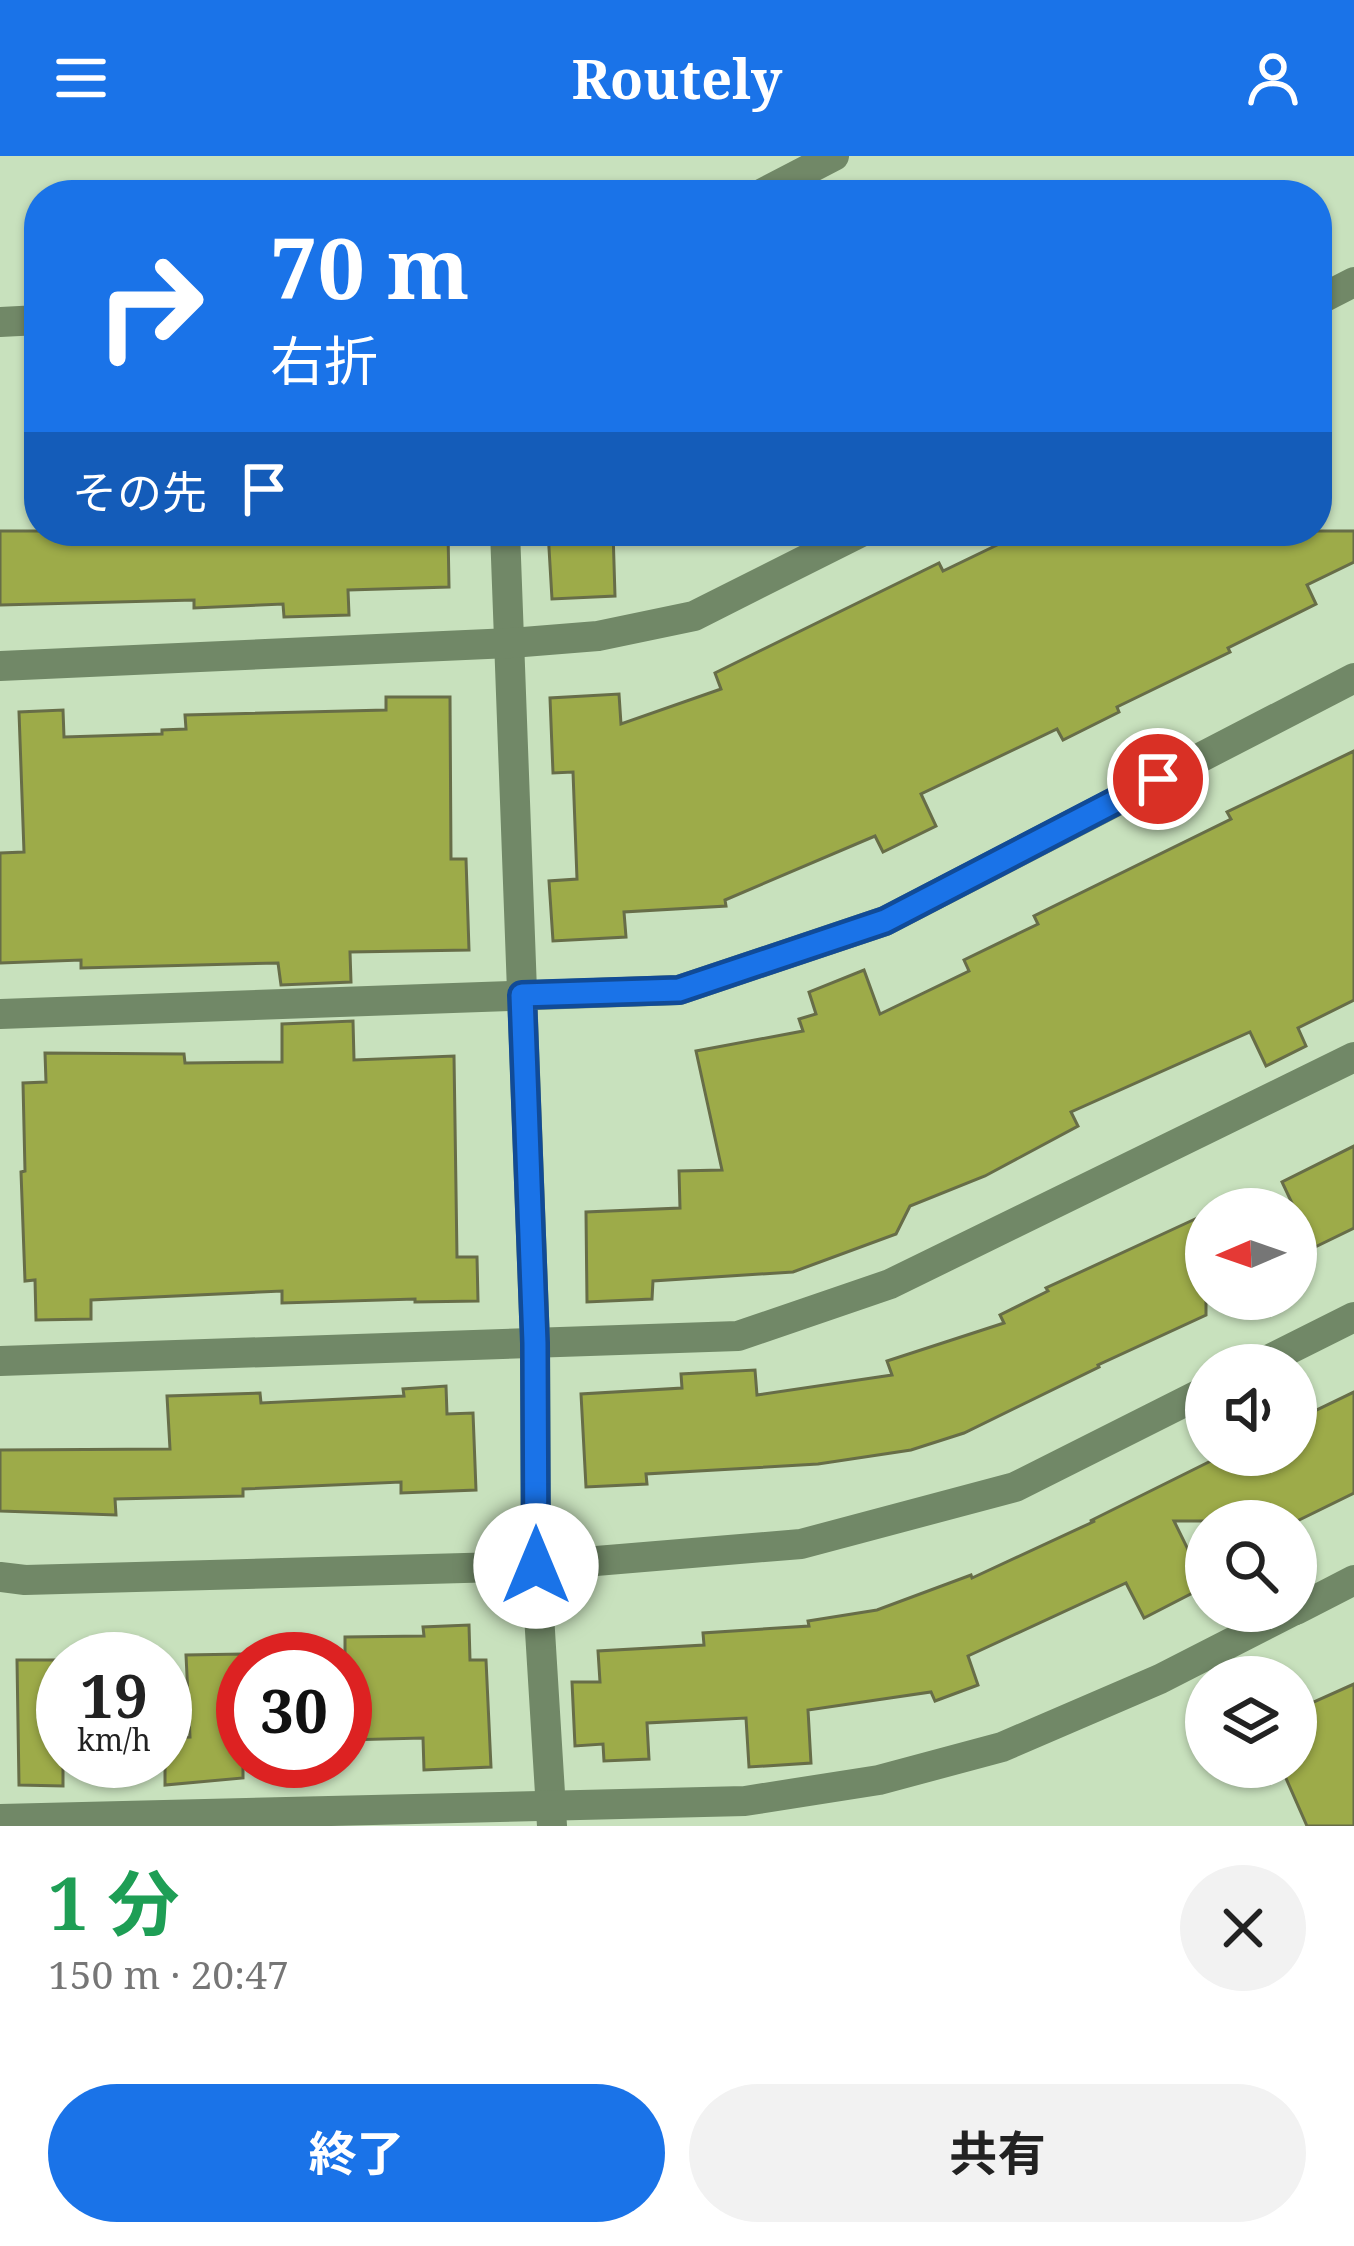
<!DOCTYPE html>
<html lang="ja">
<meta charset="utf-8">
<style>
:root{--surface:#fff;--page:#f2f2f2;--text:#222;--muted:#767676;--accent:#1a73e8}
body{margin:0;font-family:"Noto Serif","Noto Sans JP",serif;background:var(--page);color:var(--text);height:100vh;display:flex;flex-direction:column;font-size:45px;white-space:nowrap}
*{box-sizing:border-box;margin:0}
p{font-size:39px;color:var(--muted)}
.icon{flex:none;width:66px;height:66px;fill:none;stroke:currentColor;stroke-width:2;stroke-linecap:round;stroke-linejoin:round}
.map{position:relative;height:1670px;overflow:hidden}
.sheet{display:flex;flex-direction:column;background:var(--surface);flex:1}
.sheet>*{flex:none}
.banner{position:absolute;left:24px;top:24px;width:1308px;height:366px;border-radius:48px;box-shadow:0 3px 9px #0004;background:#1a73e8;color:#fff;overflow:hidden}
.needle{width:78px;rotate:268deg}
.controls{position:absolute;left:1185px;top:1032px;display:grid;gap:24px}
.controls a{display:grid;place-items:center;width:132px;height:132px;border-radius:50%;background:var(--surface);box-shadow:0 3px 9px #0004;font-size:60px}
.speed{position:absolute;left:36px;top:1476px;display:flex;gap:24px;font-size:60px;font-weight:700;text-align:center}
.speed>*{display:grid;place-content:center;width:156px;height:156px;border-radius:50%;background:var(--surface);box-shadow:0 3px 9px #0004;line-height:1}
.speed small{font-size:30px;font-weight:400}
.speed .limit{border:18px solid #d22;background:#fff;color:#111}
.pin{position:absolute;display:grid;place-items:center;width:102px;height:102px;color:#fff;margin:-51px;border:6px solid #fff;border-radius:50%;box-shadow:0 3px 12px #0007}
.me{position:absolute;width:132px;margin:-66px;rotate:0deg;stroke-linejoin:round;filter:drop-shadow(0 0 9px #0008)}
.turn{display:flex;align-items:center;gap:42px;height:252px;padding:0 48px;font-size:54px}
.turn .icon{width:156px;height:156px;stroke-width:2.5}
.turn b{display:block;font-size:84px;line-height:102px}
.then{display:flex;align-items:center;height:114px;padding:0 48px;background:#0003;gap:24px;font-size:45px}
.round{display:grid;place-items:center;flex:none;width:126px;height:126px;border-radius:63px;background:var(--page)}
.head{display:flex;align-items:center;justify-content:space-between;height:204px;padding:0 48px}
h1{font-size:72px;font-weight:700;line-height:90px;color:#1e9e55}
.primary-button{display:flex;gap:24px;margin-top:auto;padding:24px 48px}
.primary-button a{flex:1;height:138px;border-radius:72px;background:var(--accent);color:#fff;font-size:48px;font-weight:700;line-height:138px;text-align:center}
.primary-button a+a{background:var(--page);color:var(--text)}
header{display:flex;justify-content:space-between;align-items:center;height:156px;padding:0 48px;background:var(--accent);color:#fff;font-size:54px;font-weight:700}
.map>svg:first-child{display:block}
</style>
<header><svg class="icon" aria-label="menu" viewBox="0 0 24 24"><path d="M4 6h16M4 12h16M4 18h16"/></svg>Routely<svg class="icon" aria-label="person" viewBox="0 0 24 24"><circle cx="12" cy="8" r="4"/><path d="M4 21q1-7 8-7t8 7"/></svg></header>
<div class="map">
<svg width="1354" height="1670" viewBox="0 0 1354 1670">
<rect width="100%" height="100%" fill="#c8e1bd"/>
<g fill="#9dab49" stroke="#676d48" stroke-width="3">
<polygon points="0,375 249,375 249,381 448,375 449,431 348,434 349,459 284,461 283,448 194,452 194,444 0,449"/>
<polygon points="548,375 613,375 615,440 552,443"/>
<polygon points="1026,375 1354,375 1354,406 1307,429 1316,448 1228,492 1230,496 1117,551 1119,556 1063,584 1057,573 921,638 936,670 883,696 875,680 725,744 726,750 624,756 626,781 553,785 549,725 577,723 573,616 553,617 550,542 619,538 621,568 721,533 715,517 939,407 943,415"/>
<polygon points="386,541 450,541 451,703 466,703 469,794 350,796 351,826 281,829 278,807 81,812 81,804 0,807 0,697 24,696 19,556 63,554 64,581 162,578 162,574 186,573 185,559 386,554"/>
<polygon points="1354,595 1354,844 1298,872 1306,890 1266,910 1250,876 1071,956 1078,970 985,1020 910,1050 896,1078 793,1116 653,1125 652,1143 587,1146 586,1056 680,1052 679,1015 722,1014 696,895 803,875 799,863 816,858 809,836 864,814 880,858 969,815 964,804 1038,768 1034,760 1231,663 1227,656"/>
<polygon points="353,865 354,904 454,900 457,1101 477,1101 478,1145 415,1146 415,1143 282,1147 282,1135 91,1144 91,1163 36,1164 35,1124 25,1125 21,1016 25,1015 23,927 46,926 45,897 184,898 185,907 282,906 282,868"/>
<polygon points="1354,990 1354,1072 1313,1092 1282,1026"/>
<polygon points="1206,1058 1206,1159 1098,1209 1099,1211 964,1277 911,1294 818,1308 646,1318 647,1328 586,1331 581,1238 682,1232 681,1218 755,1214 757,1239 892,1219 887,1205 1004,1167 1000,1159 1048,1135 1046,1132"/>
<polygon points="446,1230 447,1258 473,1257 476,1334 401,1337 401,1326 243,1333 243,1340 115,1343 116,1359 0,1355 0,1294 170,1293 167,1240 260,1237 261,1247 404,1240 403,1233"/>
<polygon points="1354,1236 1354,1337 1297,1365 1174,1365 1206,1430 1144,1462 1126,1427 968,1500 978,1529 935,1545 931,1536 808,1554 811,1607 749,1611 746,1562 647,1567 649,1603 604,1605 603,1588 575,1590 572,1526 600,1526 598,1495 704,1489 703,1477 809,1470 808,1465 877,1454 971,1419 972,1422 1095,1365 1090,1365 1223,1299 1296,1299 1296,1264"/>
<polygon points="469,1469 470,1504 486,1504 491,1611 424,1614 423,1582 345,1584 345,1481 424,1480 423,1471"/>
<polygon points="243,1498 243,1622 165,1629 165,1582 190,1581 186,1499"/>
<polygon points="17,1504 63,1504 63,1630 19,1629"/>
<polygon points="1354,1528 1354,1670 1307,1670 1281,1611 1296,1611 1296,1554"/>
</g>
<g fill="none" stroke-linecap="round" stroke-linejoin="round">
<g stroke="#718867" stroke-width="30">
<polyline points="759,39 834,0"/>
<polyline points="1317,145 1354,126"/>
<polyline points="0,166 39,164"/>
<polyline points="505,375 535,1187 536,1410 552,1670"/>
<polyline points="0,510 511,487 598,480 694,460 863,375"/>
<polyline points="0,858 679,834 885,765 1354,522"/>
<polyline points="0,1205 738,1180 890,1128 1354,901"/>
<polyline points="1258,1209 1354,1161"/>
<polyline points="0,1421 25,1424 536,1410 801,1388 1015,1331 1206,1235"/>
<polyline points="1296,1454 1354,1424"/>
<polyline points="0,1663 745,1645 879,1624 1002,1591 1160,1523 1293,1455"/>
</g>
</g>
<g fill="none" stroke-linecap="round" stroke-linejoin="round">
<defs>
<polyline id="route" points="536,1410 535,1187 522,839 679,834 885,765 1158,623"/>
</defs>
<use href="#route" stroke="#114b97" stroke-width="30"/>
<use href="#route" stroke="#1a73e8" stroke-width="21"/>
</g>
</svg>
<div class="controls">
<a><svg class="needle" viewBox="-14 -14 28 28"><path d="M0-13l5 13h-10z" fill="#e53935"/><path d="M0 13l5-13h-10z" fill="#767676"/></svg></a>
<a><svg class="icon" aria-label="sound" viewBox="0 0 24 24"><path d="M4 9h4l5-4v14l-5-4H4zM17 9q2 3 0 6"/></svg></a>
<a><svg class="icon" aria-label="search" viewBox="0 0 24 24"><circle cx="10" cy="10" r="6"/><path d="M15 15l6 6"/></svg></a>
<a><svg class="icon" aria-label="layers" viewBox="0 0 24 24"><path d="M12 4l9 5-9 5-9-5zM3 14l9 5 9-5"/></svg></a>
</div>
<div class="speed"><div>19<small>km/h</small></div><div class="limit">30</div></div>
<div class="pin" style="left:1158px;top:623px;background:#d93025"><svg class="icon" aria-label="arrive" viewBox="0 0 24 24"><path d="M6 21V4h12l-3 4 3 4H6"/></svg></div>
<svg class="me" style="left:536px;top:1410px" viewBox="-20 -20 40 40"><circle r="19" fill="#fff"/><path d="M0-13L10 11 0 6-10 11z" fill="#1a73e8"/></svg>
<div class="banner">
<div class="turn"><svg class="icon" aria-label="right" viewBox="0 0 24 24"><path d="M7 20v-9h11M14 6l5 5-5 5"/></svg><div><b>70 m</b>右折</div></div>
<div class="then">その先<svg class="icon" aria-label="arrive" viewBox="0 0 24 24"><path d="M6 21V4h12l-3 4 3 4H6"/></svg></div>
</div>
</div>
<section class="sheet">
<div class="head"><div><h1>1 分</h1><p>150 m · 20:47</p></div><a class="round"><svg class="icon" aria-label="close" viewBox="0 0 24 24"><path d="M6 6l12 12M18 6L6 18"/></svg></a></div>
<div class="primary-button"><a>終了</a><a>共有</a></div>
</section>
